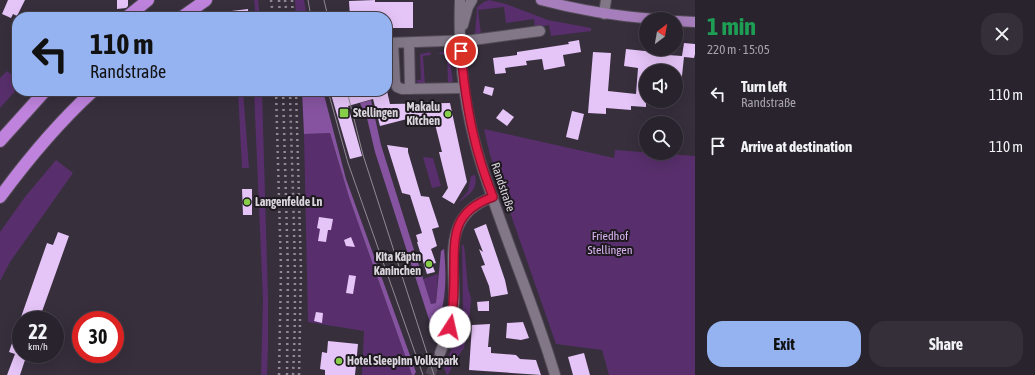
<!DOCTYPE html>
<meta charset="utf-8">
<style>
:root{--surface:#29232d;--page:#352f39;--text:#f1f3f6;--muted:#a5a4aa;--line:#454049;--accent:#95b2f1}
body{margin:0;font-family:"Asap Condensed",sans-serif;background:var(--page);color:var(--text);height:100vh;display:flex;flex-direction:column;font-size:15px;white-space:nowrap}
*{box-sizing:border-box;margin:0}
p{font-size:13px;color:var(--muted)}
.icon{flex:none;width:22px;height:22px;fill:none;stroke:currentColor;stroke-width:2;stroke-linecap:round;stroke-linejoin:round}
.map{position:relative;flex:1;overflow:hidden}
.side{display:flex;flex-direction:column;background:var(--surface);width:340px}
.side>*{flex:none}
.guide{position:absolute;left:12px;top:12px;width:380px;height:84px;border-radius:16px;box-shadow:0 4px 16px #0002,0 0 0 1px var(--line);background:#95b2f1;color:#111;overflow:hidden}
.needle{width:26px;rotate:31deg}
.tools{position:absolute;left:639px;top:12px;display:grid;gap:8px}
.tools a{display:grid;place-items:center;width:44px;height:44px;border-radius:50%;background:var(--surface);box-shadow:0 4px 16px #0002,0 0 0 1px var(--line);font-size:20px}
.speed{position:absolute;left:12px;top:311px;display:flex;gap:8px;font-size:20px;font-weight:700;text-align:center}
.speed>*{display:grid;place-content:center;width:52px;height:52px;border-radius:50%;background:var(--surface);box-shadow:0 4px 16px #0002,0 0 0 1px var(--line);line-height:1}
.speed small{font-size:10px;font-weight:400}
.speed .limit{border:6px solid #d22;background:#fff;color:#111}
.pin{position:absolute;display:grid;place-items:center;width:34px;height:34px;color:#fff;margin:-17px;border:2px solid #fff;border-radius:50%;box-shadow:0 1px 4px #0007}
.me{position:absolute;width:44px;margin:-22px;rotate:10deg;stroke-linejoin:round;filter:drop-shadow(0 0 3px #0008)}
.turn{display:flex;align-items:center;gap:14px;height:84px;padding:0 12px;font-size:18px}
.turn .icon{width:52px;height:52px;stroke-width:2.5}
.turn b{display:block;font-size:28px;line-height:34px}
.round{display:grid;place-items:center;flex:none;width:42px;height:42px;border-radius:16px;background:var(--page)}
.summary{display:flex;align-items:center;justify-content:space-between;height:68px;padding:0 12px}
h1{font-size:24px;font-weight:700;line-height:30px;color:#1e9e55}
.action{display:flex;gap:8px;margin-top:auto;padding:8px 12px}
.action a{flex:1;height:46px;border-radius:16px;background:var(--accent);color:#111;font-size:16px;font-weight:700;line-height:46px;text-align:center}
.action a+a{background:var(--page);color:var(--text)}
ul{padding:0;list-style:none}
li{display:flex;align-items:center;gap:12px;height:52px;padding:0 12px}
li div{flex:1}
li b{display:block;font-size:15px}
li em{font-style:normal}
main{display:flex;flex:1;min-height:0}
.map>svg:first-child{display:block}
</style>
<main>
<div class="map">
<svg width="695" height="375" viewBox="0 0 695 375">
<rect width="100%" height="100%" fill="#372f3c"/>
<g fill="#582f6c">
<polygon points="254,0 258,0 260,17 253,17 255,9"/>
<polygon points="295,0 304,0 307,17 296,17"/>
<polygon points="489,0 506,4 548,20 591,28 591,31 551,36 549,25 535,28 534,19 506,23 504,7 478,10 481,34 475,36 477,7 484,2"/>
<polygon points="448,51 453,81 448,84 442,84 448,83 447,54 439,54 439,53"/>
<polygon points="430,52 431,55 423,56 425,84 420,85 416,80 421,80 420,54"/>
<polygon points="7,71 17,79 17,89 0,108 0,78"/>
<polygon points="238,91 243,91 249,168 242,168"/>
<polygon points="254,91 262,91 268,298 268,347 267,375 261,375 263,299"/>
<polygon points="484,129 614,158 615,150 695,156 695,375 609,375 602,350 556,344 490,155"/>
<polygon points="330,133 349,197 412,375 362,375 364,331 308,322 304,134"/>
<polygon points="423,157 433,158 441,186 432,188"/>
<polygon points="56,160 73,173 10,262 0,281 0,232 25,197"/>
<path d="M475,175c4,17 -9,20 -19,30l12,-14 3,-15z"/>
<polygon points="462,244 464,246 465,254 468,288 471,298 469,324 464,348 456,359 448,375 447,375 444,368 458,332 463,311"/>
<polygon points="438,274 436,303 431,304 423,279"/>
</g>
<g fill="#8653a0">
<polygon points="302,91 323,91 346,179 416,372 414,375 412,375 349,197 330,133 304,134"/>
<path d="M371,100l10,45 50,159 5,-1 5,-52 3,-2c3,32 2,56 -10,86l-59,-183 -9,-38h-2l-4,-11z"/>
</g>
<g fill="#e5c4f7">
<polygon points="8,0 25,0 17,16 13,14 11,18 2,14"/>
<polygon points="117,0 128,0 128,6 126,8 117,9"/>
<polygon points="375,0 375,2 413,2 413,28 387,28 387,17 350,17 349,1"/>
<polygon points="248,9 248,17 223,17 223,12"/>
<polygon points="579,40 581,52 563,55 565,66 544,70 542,59 526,61 527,65 505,68 506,73 495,74 493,58 517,55 517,52 569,44 568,42"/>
<polygon points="684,43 695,44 695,54 694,58 684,57 681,85 676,85 676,71 661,71 661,70 646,69 646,107 631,106 631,110 606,108 606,114 588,113 593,52 611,53 608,91 636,94 638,68 624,66 626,49 654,52 653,54 682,56"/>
<polygon points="485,86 494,88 492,96 483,93"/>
<polygon points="330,91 387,91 390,104 450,103 467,182 454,204 442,197 448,188 439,152 442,152 434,120 409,125 407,119 380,126 373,99 348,106 362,156 350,159"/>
<polygon points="503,109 514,117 507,126 496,118"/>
<polygon points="572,111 584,114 578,140 566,137"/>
<polygon points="387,145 408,148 408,152 421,196 429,197 439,227 432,229 437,246 431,249 436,263 432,264 435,272 427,274 417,242 418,242 416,235 422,233 410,195 402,193"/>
<polygon points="242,189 252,189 252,215 243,215"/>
<polygon points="319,217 333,219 331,230 328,230 326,242 318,241 320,229 317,228"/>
<polygon points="486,224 505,280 508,294 491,297 489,286 481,266 485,265 479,249 483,252 474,229"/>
<polygon points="58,232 69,236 39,320 20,320 47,243 53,245"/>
<polygon points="351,237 355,247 346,246 344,240"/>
<polygon points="349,275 356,276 353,294 346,293"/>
<polygon points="489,301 489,311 478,311 477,302"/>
<polygon points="316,312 323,313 322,323 314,321"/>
<polygon points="20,320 21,321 21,354 27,354 20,375 7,375 15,354 9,352"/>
<polygon points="523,322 529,338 521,340 506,338 507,323"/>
<polygon points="490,324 488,347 491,347 491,353 516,355 520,359 536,360 541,375 469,370 472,325"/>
<polygon points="328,341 358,344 355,375 325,375 325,370 320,369 322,352 327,353"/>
<polygon points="584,353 590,375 573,375 568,357"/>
</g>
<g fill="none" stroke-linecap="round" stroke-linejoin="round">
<polyline stroke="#4f4854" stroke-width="10" stroke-dasharray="10 5" stroke-linecap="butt" points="430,375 440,353"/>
<defs>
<g id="minor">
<path d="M460,0c-2,52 4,107 19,157 22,73 54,144 76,218"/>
<polyline points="604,14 606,0"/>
<polyline points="463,25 468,7 472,0"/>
<polyline points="387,43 473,40 540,31"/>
<polyline points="393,43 395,82 397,87 402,89 464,88"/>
<polyline points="409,43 410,89"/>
<path d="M440,353c7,-16 13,-33 14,-51 1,-42 -13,-87 39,-105"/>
</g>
<g id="major">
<path d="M541,0c37,10 75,16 113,19"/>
<polyline points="676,21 695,22"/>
</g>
<g id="highway">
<polyline points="127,17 148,0"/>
<polyline points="182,17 206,0"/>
<polyline points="0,141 45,91"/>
<path d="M0,197c28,-38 58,-74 93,-106"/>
</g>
</defs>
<use href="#minor" stroke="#534c57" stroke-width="12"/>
<use href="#major" stroke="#534c57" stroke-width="12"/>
<use href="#highway" stroke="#534c57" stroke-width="14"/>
<use href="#minor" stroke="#817787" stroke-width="10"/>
<use href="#major" stroke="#a67ebb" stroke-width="10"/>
<use href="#highway" stroke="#bf83de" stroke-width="12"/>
<g stroke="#918a94" stroke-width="1">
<polyline points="308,0 311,17"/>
<polyline points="324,0 328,17"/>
<polyline points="328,91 348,163 423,375"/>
<polyline points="347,91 363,155 434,375"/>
</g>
<g stroke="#918a94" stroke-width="2.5" stroke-dasharray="2 4" stroke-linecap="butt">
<polyline points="271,0 273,17"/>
<polyline points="279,0 280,17"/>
<polyline points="285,0 287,17"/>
<polyline points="292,0 293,17"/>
<polyline points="276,91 281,270 279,375"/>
<polyline points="283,91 288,271 287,375"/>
<path d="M290,91c2,94 8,190 3,284"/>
<polyline points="296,91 301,271 299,375"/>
</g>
</g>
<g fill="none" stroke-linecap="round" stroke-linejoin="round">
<defs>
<path id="route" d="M450,327c4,-19 4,-37 4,-56 0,-36 -1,-60 39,-74 -5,-13 -10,-27 -14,-41 -10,-34 -15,-69 -18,-105"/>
</defs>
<use href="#route" stroke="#92132f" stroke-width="10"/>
<use href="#route" stroke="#e11d48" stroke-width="7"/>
</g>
<g fill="#87cf4b" stroke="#1d191f" stroke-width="1.5">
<rect x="339" y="108" width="10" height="10" rx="2"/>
<circle cx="448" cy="114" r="4"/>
<circle cx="247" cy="202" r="4"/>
<circle cx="429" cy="264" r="4"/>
<circle cx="339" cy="361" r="4"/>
</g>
<g text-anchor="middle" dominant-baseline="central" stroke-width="4" stroke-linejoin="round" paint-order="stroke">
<g font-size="12" font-weight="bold" fill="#dad4dd" stroke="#1d191f" text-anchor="start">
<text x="440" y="107" text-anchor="end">Makalu<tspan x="440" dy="14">Kitchen</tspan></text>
<text x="353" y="113">Stellingen</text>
<text x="255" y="202">Langenfelde Ln</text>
<text x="421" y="257" text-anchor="end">Kita Käptn<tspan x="421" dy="14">Kaninchen</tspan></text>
<text x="347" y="361">Hotel SleepInn Volkspark</text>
</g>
<g font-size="12" fill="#dad4dd" stroke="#1d191f">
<text transform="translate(503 187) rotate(71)">Randstraße</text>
</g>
<g font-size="12" fill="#dcb4f2" stroke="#1d191f">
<text x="610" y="236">Friedhof<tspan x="610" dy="14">Stellingen</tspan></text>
</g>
</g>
</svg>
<div class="tools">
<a><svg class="needle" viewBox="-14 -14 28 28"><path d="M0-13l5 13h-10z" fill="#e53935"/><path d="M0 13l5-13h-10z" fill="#a5a4aa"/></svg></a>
<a><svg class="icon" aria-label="sound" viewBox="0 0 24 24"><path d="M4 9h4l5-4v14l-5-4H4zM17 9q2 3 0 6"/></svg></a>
<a><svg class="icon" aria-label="search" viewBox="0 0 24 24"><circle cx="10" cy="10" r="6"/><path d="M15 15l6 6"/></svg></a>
</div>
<div class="speed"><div>22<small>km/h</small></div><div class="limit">30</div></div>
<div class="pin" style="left:461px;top:51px;background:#d93025"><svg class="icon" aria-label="arrive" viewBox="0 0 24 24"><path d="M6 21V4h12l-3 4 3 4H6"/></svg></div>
<svg class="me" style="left:450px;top:327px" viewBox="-20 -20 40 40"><circle r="19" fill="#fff"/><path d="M0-13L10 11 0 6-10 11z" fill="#e11d48"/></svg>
<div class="guide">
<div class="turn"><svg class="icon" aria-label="left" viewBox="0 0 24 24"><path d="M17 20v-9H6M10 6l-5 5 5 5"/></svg><div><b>110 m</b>Randstraße</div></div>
</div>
</div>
<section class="side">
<div class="summary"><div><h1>1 min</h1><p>220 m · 15:05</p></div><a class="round"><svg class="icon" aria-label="close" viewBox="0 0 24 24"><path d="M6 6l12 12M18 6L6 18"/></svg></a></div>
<ul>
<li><svg class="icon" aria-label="left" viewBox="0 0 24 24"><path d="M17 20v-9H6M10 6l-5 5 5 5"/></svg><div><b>Turn left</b><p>Randstraße</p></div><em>110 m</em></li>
<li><svg class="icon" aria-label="arrive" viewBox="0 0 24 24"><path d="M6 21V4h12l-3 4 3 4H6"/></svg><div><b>Arrive at destination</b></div><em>110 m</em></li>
</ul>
<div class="action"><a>Exit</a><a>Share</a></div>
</section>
</main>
